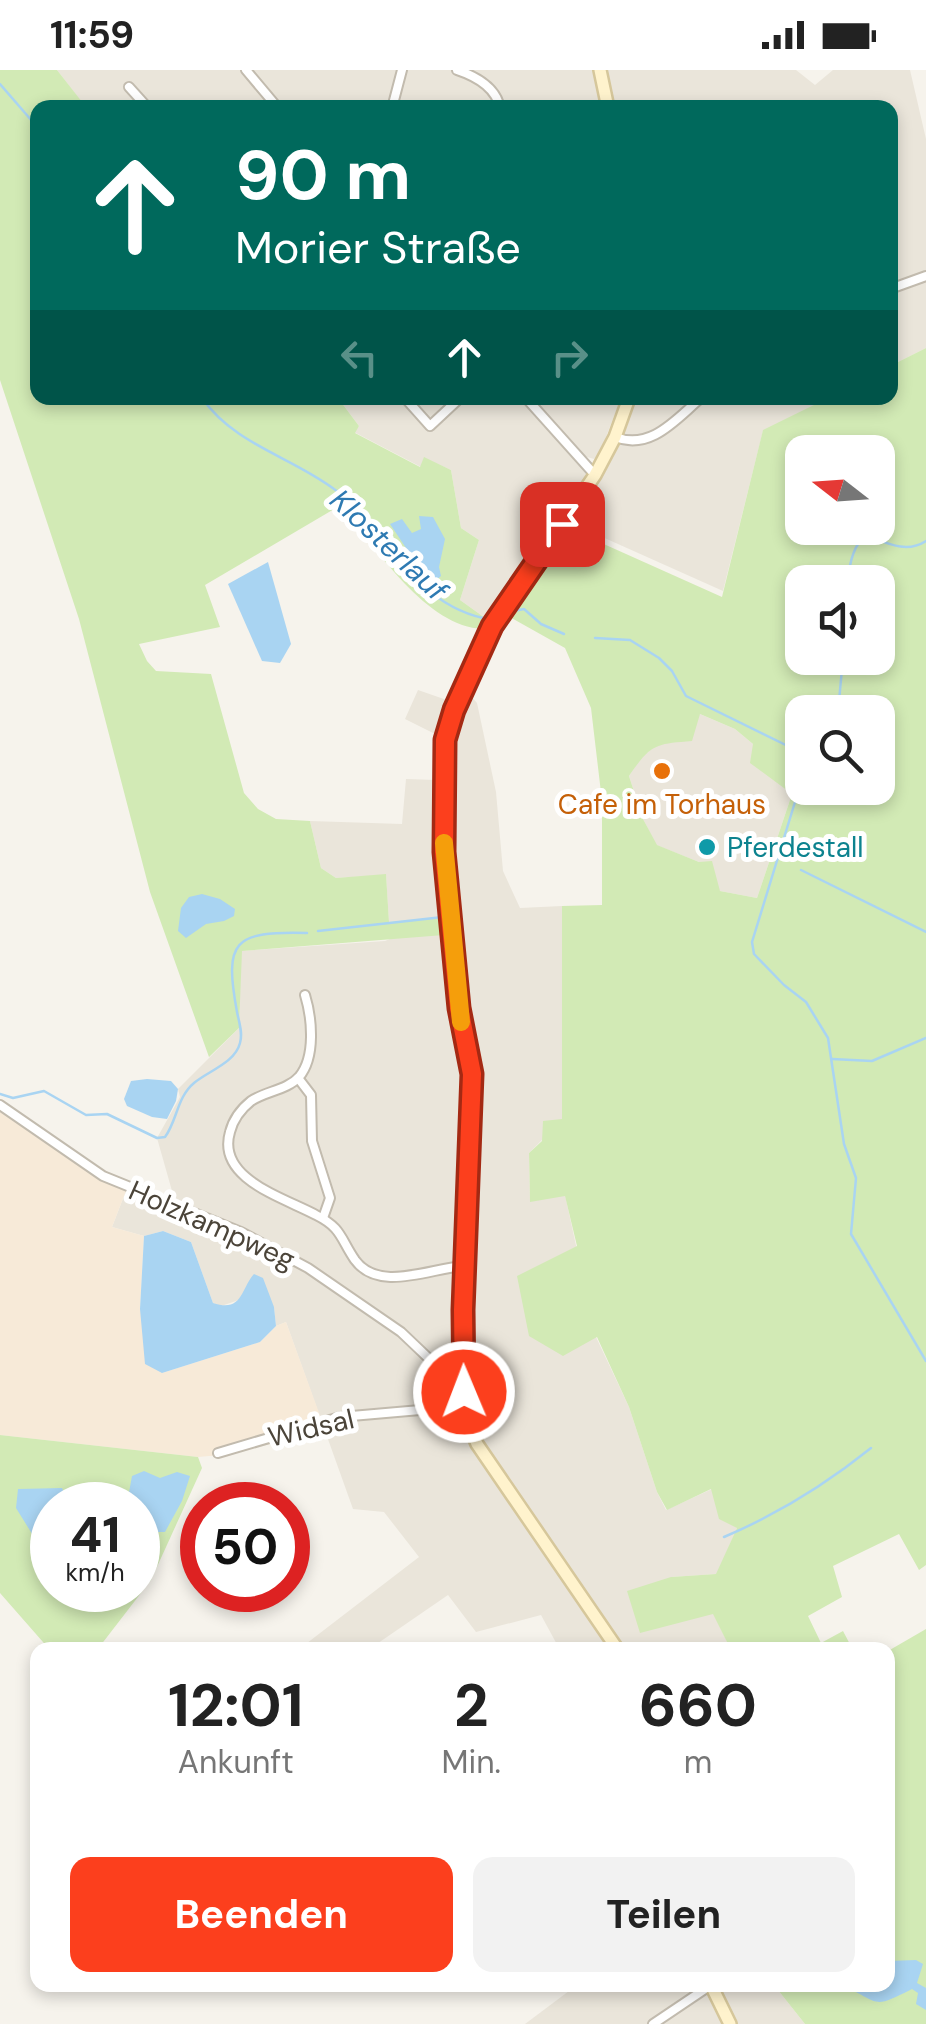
<!DOCTYPE html>
<html lang="de">
<meta charset="utf-8">
<style>
:root{--surface:#fff;--page:#f2f2f2;--text:#222;--muted:#767676;--accent:#fc3f1d}
body{margin:0;font-family:"DM Sans",sans-serif;background:var(--page);color:var(--text);height:100vh;display:flex;flex-direction:column;font-size:38px;white-space:nowrap}
*{box-sizing:border-box;margin:0}
p{font-size:32px;color:var(--muted)}
.icon{flex:none;width:55px;height:55px;fill:none;stroke:currentColor;stroke-width:2;stroke-linecap:round;stroke-linejoin:round}
.map{position:relative;flex:1;overflow:hidden}
.details{position:absolute;left:30px;top:1572px;width:865px;height:350px;display:flex;flex-direction:column;background:var(--surface);border-radius:20px;box-shadow:0 5px 15px #0003}
.details>*{flex:none}
.top-card{position:absolute;left:30px;top:30px;width:868px;height:305px;border-radius:20px;box-shadow:0 5px 15px #0003;background:#00695c;color:#fff;overflow:hidden}
.needle{width:65px;rotate:287deg}
.fabs{position:absolute;left:785px;top:365px;display:grid;gap:20px}
.fabs a{display:grid;place-items:center;width:110px;height:110px;border-radius:20px;background:var(--surface);box-shadow:0 5px 15px #0003;font-size:50px}
.speed{position:absolute;left:30px;top:1412px;display:flex;gap:20px;font-size:50px;font-weight:700;text-align:center}
.speed>*{display:grid;place-content:center;width:130px;height:130px;border-radius:50%;background:var(--surface);box-shadow:0 5px 15px #0003;line-height:1}
.speed small{font-size:25px;font-weight:400}
.speed .limit{border:15px solid #d22;background:#fff;color:#111}
.pin{position:absolute;display:grid;place-items:center;width:85px;height:85px;color:#fff;margin:-42px;border-radius:20px;box-shadow:0 5px 15px #0006}
.me{position:absolute;width:110px;margin:-55px;rotate:359deg;stroke-linejoin:round;filter:drop-shadow(0 0 8px #0008)}
.turn{display:flex;align-items:center;gap:35px;height:210px;padding:0 40px;font-size:45px}
.turn .icon{width:130px;height:130px;stroke-width:2.5}
.turn b{display:block;font-size:70px;line-height:85px}
.lanes{display:flex;align-items:center;height:95px;padding:0 40px;background:#0003;justify-content:center;gap:50px;direction:ltr}
.lanes .off{opacity:.35}
.eta{display:flex;justify-content:space-evenly;align-items:center;height:170px;text-align:center}
.eta b{font-size:60px;font-weight:700;line-height:70px}
.primary-button{display:flex;gap:20px;margin-top:auto;padding:20px 40px}
.primary-button a{flex:1;height:115px;border-radius:20px;background:var(--accent);color:#fff;font-size:40px;font-weight:700;line-height:115px;text-align:center}
.primary-button a+a{background:var(--page);color:var(--text)}
.status{display:flex;justify-content:space-between;align-items:center;height:70px;padding:0 50px;background:var(--surface);direction:ltr}
.status svg{height:28px;fill:currentColor}
.map>svg:first-child{display:block}
</style>
<div class="status"><b>11:59</b><svg viewBox="0 0 49 12"><path d="M0 12V9h3v3zM5 12V6h3v6zM10 12V3h3v9zM15 12V0h3v12zM26 1h20v11H26zM47 4h2v5h-2z"/></svg></div>
<div class="map">
<svg width="926" height="1954" viewBox="0 0 926 1954">
<rect width="100%" height="100%" fill="#f6f3ec"/>
<g fill="#eae5da">
<polygon points="57,0 796,0 815,15 833,0 910,0 926,69 926,278 890,296 890,38 86,38"/>
<polygon points="338,328 621,328 599,385 594,389 587,387 580,394 587,405 488,550 460,530 479,470 461,458 451,400 424,388 421,397 354,362 359,356"/>
<polygon points="635,328 828,328 763,361 723,521 571,453 616,379"/>
<polygon points="418,620 464,636 469,624 477,633 496,722 503,801 520,838 562,836 562,1050 529,1083 530,1131 565,1125 596,1267 629,1337 657,1422 666,1440 712,1419 737,1458 717,1504 671,1507 714,1544 731,1580 560,1580 541,1545 476,1562 448,1525 368,1580 298,1580 419,1487 384,1442 353,1439 286,1252 276,1256 274,1237 247,1221 242,1229 221,1236 213,1233 191,1172 163,1161 144,1166 112,1157 127,1118 176,1135 157,1068 180,1027 178,1019 239,958 241,881 385,871 442,847 389,852 386,805 336,808 321,798 310,751 402,754 406,709 436,710 439,666 405,649"/>
<polygon points="700,644 735,659 753,674 759,697 792,724 757,828 720,821 699,792 656,775 643,749 629,706 640,689 657,674"/>
<polygon points="577,1915 774,1915 805,1954 525,1954"/>
</g>
<polygon fill="#f7ead8" points="0,1040 127,1118 112,1157 144,1166 140,1239 162,1303 260,1272 276,1256 286,1252 326,1362 221,1385 198,1387 0,1365"/>
<g fill="#d2eab5" fill-rule="evenodd">
<path d="M0,0h57l29,37 -48,1v290h300l21,28 -4,7 65,34 4,-10 27,13 10,58 18,12 -19,60 28,20 -5,9c-57,-2 -109,-83 -142,-124l-136,80 15,42 -81,17 8,17 9,10 55,3 33,119 14,16 18,10 34,2 11,47 15,10 50,-4 3,48 54,-5 1,18 -202,16 -3,77 -30,29 -59,-165 -71,-273 -79,-239z"/>
<path d="M926,278v1217l-7,5 -20,-36 -66,32 9,31 -34,19 13,27 22,-12 10,19h-122l-18,-36 -73,19 -13,-42 44,-14 45,-3 21,-46 -18,-9 -8,-30 -44,21 -10,-18 -28,-85 -32,-70 -34,19 -34,-20 -12,-60 60,-30 -12,-50 -35,6 -1,-49 13,-12 1,-20 19,-2v-213l40,-1v-104l-11,-93 -26,-60 -59,-33 62,-87 154,69 41,-167 65,-32h62v-32zM802,382h76v76h-76zM802,512h76v76h-76zM802,642h76v76h-76zM700,644l35,15 18,15 -3,19 42,31 -35,104 -37,-7 -8,-30 -13,1 -42,-17 -14,-26 -14,-43c22,-32 26,-32 63,-35z"/>
<path d="M0,1365l198,22 4,11 -51,112 -54,70h-47l-50,-57zM52,1435h86v85h-86z"/>
<polygon points="926,1559 926,1954 805,1954 774,1915 888,1915 888,1581"/>
</g>
<g fill="#a9d4f2">
<polygon points="419,446 433,447 445,469 439,497 441,506 435,511 422,502 390,454 402,449 412,463 421,459"/>
<polygon points="268,492 291,574 280,593 262,591 228,514"/>
<polygon points="202,824 220,829 235,839 234,846 224,851 206,854 186,868 178,861 181,838 189,827"/>
<polygon points="147,1009 171,1011 178,1019 176,1031 167,1049 152,1047 127,1036 124,1029 131,1011"/>
<path d="M163,1161l28,11 22,61c30,10 28,-15 41,-29l9,4 11,29 2,19 -16,16 -98,31 -17,-9 -5,-55 4,-73z"/>
<path d="M144,1401l16,7 17,-6 13,4 -8,25 -17,31c-20,1 -27,-7 -27,-27h-7l-3,-7 4,-22z"/>
<polygon points="62,1418 70,1435 52,1435 52,1496 16,1438 18,1419"/>
<path d="M888,1891l28,-1 7,4 -6,19 9,5v22l-10,-6 2,-11 -6,-4c-41,21 -31,14 -70,-4h46z"/>
</g>
<g fill="none" stroke-linecap="round" stroke-linejoin="round">
<g stroke="#a9d4f2" stroke-width="2.5">
<polyline points="0,14 32,51 38,62"/>
<path d="M202,328c33,47 88,58 132,91 18,12 28,29 41,46 29,35 62,73 108,83"/>
<path d="M848,512c1,-16 4,-36 18,-47 21,8 40,19 60,6"/>
<polyline points="514,541 524,539 541,554 564,564"/>
<polyline points="595,568 630,570 659,588 672,601 686,626 802,683"/>
<polyline points="838,642 843,588"/>
<polyline points="805,718 795,732 752,872 754,884 784,915 806,932 828,968 844,1074 856,1108 851,1164 926,1291"/>
<polyline points="801,800 926,862"/>
<polyline points="318,861 443,847"/>
<polyline points="832,989 872,991 926,968"/>
<path d="M0,1024l13,4 31,-7 42,24 21,-1 50,24 8,-1c12,-16 12,-40 29,-54 14,-12 41,-20 46,-40 3,-10 -1,-21 -3,-31 -13,-71 -4,-81 70,-79"/>
<path d="M724,1467c54,-23 101,-52 147,-89"/>
<polyline points="822,1915 824,1916"/>
</g>
<defs>
<g id="street">
<polyline points="246,0 278,38"/>
<path d="M457,0c18,6 39,17 43,38"/>
<polyline points="129,17 148,38"/>
<polyline points="392,38 402,0"/>
<polyline points="890,219 926,206"/>
<polyline points="405,328 430,356 460,328"/>
<polyline points="526,328 595,405"/>
<path d="M615,367c36,14 61,-18 86,-39"/>
<path d="M305,925c7,23 11,62 -6,82 -12,13 -33,14 -48,24 -10,8 -18,19 -21,31 -14,47 55,66 86,83 26,13 24,23 39,45 24,33 76,8 109,6"/>
<polyline points="298,1008 311,1025 312,1071 330,1128 323,1148"/>
<polyline points="0,1035 103,1106 241,1162 308,1198 401,1262 464,1322"/>
<polyline points="218,1383 340,1347 466,1336"/>
<polyline points="653,1954 711,1915"/>
</g>
<g id="secondary">
<polyline points="600,0 608,38"/>
<polyline points="618,1580 477,1374 469,1354 464,1322 464,1210 472,1004 459,938 444,782 445,670 454,640 492,556 595,405 615,367 629,328"/>
<polyline points="711,1915 730,1954"/>
</g>
</defs>
<use href="#street" stroke="#c2bbae" stroke-width="12"/>
<use href="#secondary" stroke="#d6c79b" stroke-width="16"/>
<use href="#street" stroke="#fff" stroke-width="8"/>
<use href="#secondary" stroke="#fff3cd" stroke-width="11"/>
</g>
<g fill="none" stroke-linecap="round" stroke-linejoin="round">
<defs>
<polyline id="route" points="464,1322 463,1240 472,1004 459,938 444,782 445,670 454,640 492,556 562,454"/>
</defs>
<use href="#route" stroke="#a42913" stroke-width="25"/>
<use href="#route" stroke="#fc3f1d" stroke-width="18"/>
<polyline stroke="#f59e0b" stroke-width="18" points="444,773 461,952"/>
</g>
<circle fill="#e8710a" stroke="#fff" stroke-width="4" cx="662" cy="701" r="10"/>
<circle fill="#0f9aa8" stroke="#fff" stroke-width="4" cx="707" cy="777" r="10"/>
<g text-anchor="middle" dominant-baseline="central" stroke-width="10" stroke-linejoin="round" paint-order="stroke">
<g font-size="28" fill="#c56008" stroke="#fff">
<text x="662" y="734">Cafe im Torhaus</text>
</g>
<g font-size="28" fill="#0d838f" stroke="#fff" text-anchor="start">
<text x="727" y="777">Pferdestall</text>
</g>
<g font-size="28" fill="#4b4439" stroke="#fff">
<text transform="translate(212 1155) rotate(24)">Holzkampweg</text>
<text transform="translate(311 1358) rotate(-13)">Widsal</text>
</g>
<g font-size="30" font-style="italic" fill="#2e7ab2" stroke="#fff">
<text transform="translate(389 475) rotate(43)">Klosterlauf</text>
</g>
</g>
</svg>
<div class="fabs">
<a><svg class="needle" viewBox="-14 -14 28 28"><path d="M0-13l5 13h-10z" fill="#e53935"/><path d="M0 13l5-13h-10z" fill="#767676"/></svg></a>
<a><svg class="icon" aria-label="sound" viewBox="0 0 24 24"><path d="M4 9h4l5-4v14l-5-4H4zM17 9q2 3 0 6"/></svg></a>
<a><svg class="icon" aria-label="search" viewBox="0 0 24 24"><circle cx="10" cy="10" r="6"/><path d="M15 15l6 6"/></svg></a>
</div>
<div class="speed"><div>41<small>km/h</small></div><div class="limit">50</div></div>
<div class="pin" style="left:562px;top:454px;background:#d93025"><svg class="icon" aria-label="arrive" viewBox="0 0 24 24"><path d="M6 21V4h12l-3 4 3 4H6"/></svg></div>
<svg class="me" style="left:464px;top:1322px" viewBox="-20 -20 40 40"><circle r="17" fill="#fc3f1d" stroke="#fff" stroke-width="3"/><path d="M0-11L8 9 0 5-8 9z" fill="#fff"/></svg>
<div class="top-card">
<div class="turn"><svg class="icon" aria-label="ahead" viewBox="0 0 24 24"><path d="M12 20V5M6 11l6-6 6 6"/></svg><div><b>90 m</b>Morier Straße</div></div>
<div class="lanes"><svg class="icon off" aria-label="left" viewBox="0 0 24 24"><path d="M17 20v-9H6M10 6l-5 5 5 5"/></svg><svg class="icon" aria-label="ahead" viewBox="0 0 24 24"><path d="M12 20V5M6 11l6-6 6 6"/></svg><svg class="icon off" aria-label="right" viewBox="0 0 24 24"><path d="M7 20v-9h11M14 6l5 5-5 5"/></svg></div>
</div>
<section class="details">
<div class="eta">
<div><b>12:01</b><p>Ankunft</p></div>
<div><b>2</b><p>Min.</p></div>
<div><b>660</b><p>m</p></div>
</div>
<div class="primary-button"><a>Beenden</a><a>Teilen</a></div>
</section>
</div>
